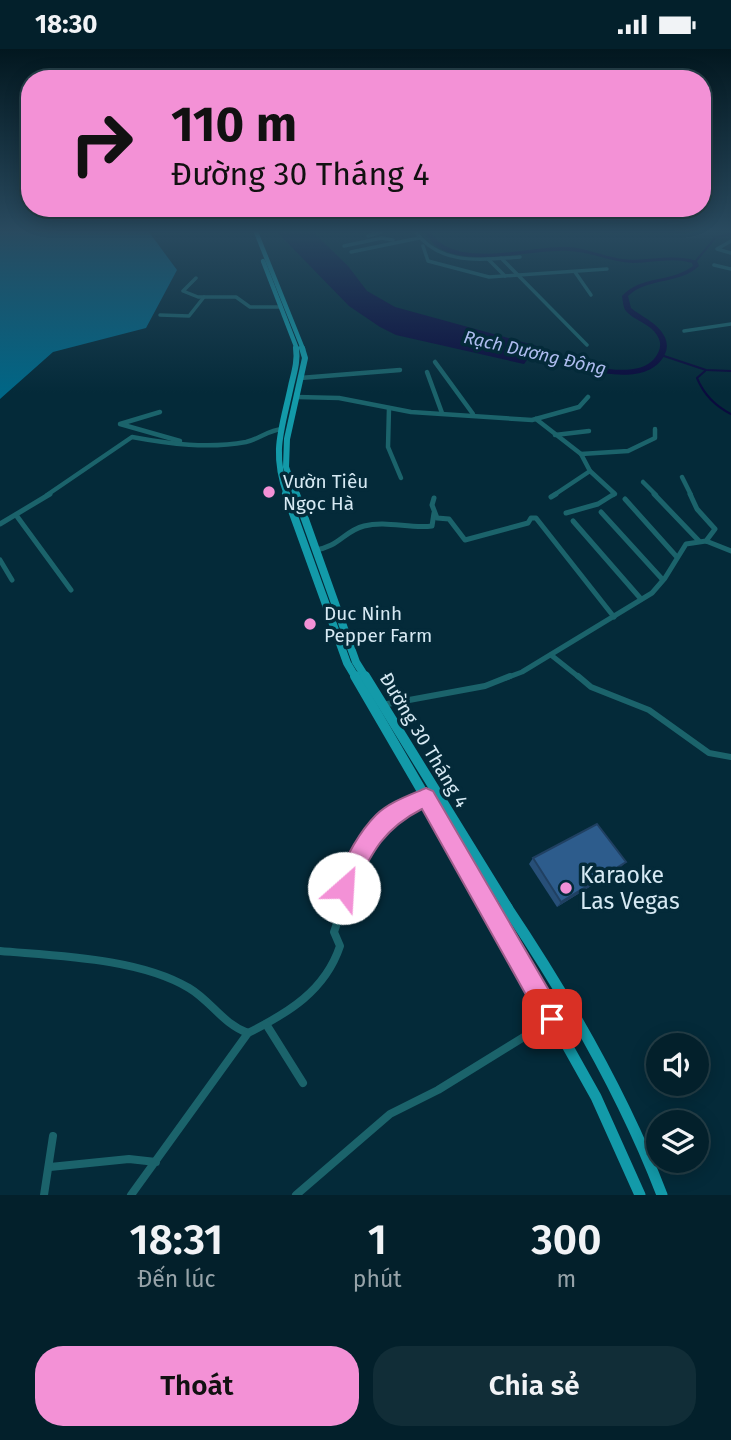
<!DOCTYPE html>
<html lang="vi">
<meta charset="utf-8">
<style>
:root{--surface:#03202b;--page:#112d37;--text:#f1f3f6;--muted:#97a3a9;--line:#243e47;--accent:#f391d6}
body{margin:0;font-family:"Fira Sans",sans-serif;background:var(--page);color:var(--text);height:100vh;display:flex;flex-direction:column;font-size:26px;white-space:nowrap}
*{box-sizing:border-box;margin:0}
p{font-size:23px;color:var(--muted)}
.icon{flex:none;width:38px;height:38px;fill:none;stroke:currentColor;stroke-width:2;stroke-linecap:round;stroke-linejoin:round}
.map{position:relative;height:1146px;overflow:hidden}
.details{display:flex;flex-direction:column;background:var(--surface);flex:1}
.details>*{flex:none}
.guide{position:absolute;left:21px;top:21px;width:690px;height:147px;border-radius:28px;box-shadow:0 4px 18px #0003,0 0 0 2px var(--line);background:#f391d6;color:#111;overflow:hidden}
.tools{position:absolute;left:646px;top:984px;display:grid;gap:14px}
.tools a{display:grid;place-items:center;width:63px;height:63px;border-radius:50%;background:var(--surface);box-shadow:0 4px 18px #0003,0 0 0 2px var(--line);font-size:35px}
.pin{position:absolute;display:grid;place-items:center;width:60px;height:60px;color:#fff;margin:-30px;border-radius:14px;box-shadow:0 4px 10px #0006}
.me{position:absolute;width:77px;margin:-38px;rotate:26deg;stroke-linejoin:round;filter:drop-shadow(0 0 5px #0008)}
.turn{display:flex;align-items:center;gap:24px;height:147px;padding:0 35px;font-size:32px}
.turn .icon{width:91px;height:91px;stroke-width:2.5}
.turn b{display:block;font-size:49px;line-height:60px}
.eta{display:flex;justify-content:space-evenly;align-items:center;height:119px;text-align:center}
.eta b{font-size:42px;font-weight:600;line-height:49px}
.button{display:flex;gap:14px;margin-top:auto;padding:14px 35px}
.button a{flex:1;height:80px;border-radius:28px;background:var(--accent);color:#111;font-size:28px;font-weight:600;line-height:80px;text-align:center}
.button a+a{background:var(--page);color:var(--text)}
.status{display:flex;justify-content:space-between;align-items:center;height:49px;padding:0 35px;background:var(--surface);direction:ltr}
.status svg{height:19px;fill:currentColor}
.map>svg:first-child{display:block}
</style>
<div class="status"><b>18:30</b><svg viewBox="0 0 49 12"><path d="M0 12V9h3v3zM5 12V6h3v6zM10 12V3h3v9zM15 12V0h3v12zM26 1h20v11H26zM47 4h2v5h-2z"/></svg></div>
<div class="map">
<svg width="731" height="1146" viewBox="0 0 731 1146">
<rect width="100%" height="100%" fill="#042a39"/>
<polygon fill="#006686" points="0,183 149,183 177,221 146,279 53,303 0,350"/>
<polygon fill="#0a0b3e" points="277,183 313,183 348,217 367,242 395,258 537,297 524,315 396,286 380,278 349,257"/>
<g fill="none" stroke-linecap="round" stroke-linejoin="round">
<g stroke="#0a0b3e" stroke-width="2">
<polyline points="695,213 716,188 731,185"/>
<polyline points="661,306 706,321 731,322"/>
<path d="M705,322l-8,7c7,17 18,28 34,36"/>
</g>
<path fill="#0a0b3e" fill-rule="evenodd" d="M424,183h6c4,4 7,9 12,12 31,20 86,3 122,3 20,0 38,9 58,12 26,3 50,-6 75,2l2,5c-20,19 -51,11 -71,30l3,12c10,8 22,13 30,23 6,8 8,16 3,25 -19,34 -82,13 -111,4 -11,-3 -25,-6 -36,-11l4,-2c31,8 110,39 133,12 5,-6 8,-13 5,-20 -6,-15 -23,-17 -33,-28 -3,-4 -3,-10 -4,-15 19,-21 49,-13 71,-30l-1,-3c-20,-6 -39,0 -59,0 -22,-1 -42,-11 -64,-12 -37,-2 -105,18 -134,-6 -4,-3 -7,-9 -11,-13z"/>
<g stroke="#1b636b" stroke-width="3.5">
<path d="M416,183c24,34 67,28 104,25"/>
<polyline points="368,187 381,183"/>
<polyline points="731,192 717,200 731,204"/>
<polyline points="344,197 382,189 393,191"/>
<polyline points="423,197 428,212 489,228 607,220"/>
<polyline points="351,203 419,189"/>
<polyline points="501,209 587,296"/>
<polyline points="488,210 505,227"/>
<polyline points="714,216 731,220"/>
<polyline points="575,223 591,246"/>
<polyline points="196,229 183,242 198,248 236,248 250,258 279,258"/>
<polyline points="160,266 189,267 204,248"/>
<polyline points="684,282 731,275"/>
</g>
<g stroke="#1b636b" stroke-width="4.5">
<polyline points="435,313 473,365"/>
<polyline points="427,323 442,364"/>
<polyline points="300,329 400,321"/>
<polyline points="297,348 339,349 411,363 532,371 579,358 588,348"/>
<polyline points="389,359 388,398 401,429"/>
<polyline points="160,363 120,375 180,392"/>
<polyline points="536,370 581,405 590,422 615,445 613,446"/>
<polyline points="555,386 589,382"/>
<polyline points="581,405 628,402 655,389 655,380"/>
<polyline points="682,428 691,446"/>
<polyline points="643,433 656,446"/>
<path d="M47,446l85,-58c38,7 76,12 114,5 13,-3 23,-12 36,-13"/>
<polyline points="554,446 590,422"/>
</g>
<g stroke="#1b636b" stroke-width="5">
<polyline points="654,445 699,492"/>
<polyline points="551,448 556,445"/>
<polyline points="434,449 432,456 437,469 449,470 465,491 528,474 531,469 536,469 614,568"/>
<polyline points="625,450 676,507"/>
<polyline points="601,463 663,531"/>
<polyline points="566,464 598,455 614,445"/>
<polyline points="16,466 71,541"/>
<polyline points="573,472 641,550"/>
<polyline points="0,475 50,445"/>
<polyline points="706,492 731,502"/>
<path d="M315,501c24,-3 29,-19 49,-24 22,-6 46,3 68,0l2,-13"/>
<polyline points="0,511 12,531"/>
<polyline points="551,606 580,629"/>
<polyline points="506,629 522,623 652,544 665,529 686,495 706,492 715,480 697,460 690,445"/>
</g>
<g stroke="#1b636b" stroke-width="6">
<polyline points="578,627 591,638 649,661 709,704 731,708"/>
<polyline points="382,656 485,637 510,627"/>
<path d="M343,859l4,-12 -3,-8c23,-47 31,-69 82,-90"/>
</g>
<g stroke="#1b636b" stroke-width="8">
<path d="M0,902c57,5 139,7 189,37 22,13 34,36 59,45 40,-20 77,-42 92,-87l-6,-14 9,-26"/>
<polyline points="266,975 303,1034"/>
<polyline points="50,1118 129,1110 156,1113"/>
<polyline points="44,1146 53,1087"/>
<polyline points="131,1146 248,984"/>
<polyline points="296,1146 390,1065 438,1041 553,970"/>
</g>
<g stroke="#139aa9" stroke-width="4.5">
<polyline points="256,183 303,300"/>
<polyline points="263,212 297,300"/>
</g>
<g stroke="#139aa9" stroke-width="6">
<path d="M287,446c-16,-43 -5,-66 4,-109 3,-13 7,-25 5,-38"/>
<polyline points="296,446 286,418 287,390 305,309 302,299"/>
</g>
<g stroke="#139aa9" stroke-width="8">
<polyline points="286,445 347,614 356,629"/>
<polyline points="296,445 356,613 366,629"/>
</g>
<g stroke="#139aa9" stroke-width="10">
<polyline points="355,627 490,859"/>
<polyline points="365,627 508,859"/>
</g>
<g stroke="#139aa9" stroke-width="11">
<polyline points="489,857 596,1048 640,1146"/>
<path d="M506,857c61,91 117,187 156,289"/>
</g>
</g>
<polygon fill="#274f78" points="533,809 620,819 557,858 529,815"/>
<polygon fill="#204062" points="626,813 620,819 557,858 561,853"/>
<polygon fill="#2d5c8c" stroke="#204062" stroke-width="2" points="597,775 626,813 561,853 533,809"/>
<linearGradient id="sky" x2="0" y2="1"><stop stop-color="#02171f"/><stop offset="0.53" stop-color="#294a5f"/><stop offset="1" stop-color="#294a5f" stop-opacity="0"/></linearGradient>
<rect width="731" height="344" fill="url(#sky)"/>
<path fill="#f391d6" stroke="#9e5e8b" stroke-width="2" d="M426,739l7,3 128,220 3,8 -3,8 -9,4 -8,-4 -122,-218c-41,21 -51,46 -71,86l-7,3 -8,-3 -3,-7c10,-25 24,-54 43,-73 13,-13 34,-20 50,-27z"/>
<g fill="#f391d6" stroke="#042a39" stroke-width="2.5">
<circle cx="269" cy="443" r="7"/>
<circle cx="310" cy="575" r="7"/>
<circle cx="566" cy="839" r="7"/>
</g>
<g text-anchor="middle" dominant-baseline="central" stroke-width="7" stroke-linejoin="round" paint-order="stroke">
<g font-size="18" font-style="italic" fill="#aebcef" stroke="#042a39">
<text transform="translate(535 304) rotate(13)">Rạch Dương Đông</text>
</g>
<g font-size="19" fill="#d6e9f3" stroke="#042a39" text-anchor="start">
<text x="283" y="432">Vườn Tiêu<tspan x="283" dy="22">Ngọc Hà</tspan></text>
<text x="324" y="564">Duc Ninh<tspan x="324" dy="22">Pepper Farm</tspan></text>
</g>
<g font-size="19" fill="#d6e9f3" stroke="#042a39">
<text transform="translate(424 691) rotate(59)">Đường 30 Tháng 4</text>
</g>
<g font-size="23" fill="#d6e9f3" stroke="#042a39" text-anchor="start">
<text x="580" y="826">Karaoke<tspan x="580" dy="26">Las Vegas</tspan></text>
</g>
</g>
</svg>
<div class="tools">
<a><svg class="icon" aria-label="sound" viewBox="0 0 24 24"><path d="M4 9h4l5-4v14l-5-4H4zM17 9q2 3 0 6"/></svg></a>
<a><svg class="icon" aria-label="layers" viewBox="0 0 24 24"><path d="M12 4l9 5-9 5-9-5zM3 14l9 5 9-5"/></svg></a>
</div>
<div class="pin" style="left:552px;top:970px;background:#d93025"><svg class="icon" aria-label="arrive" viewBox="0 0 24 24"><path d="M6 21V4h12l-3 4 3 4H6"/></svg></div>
<svg class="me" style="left:344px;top:839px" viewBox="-20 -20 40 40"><circle r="19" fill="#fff"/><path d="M0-13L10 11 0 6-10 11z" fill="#f391d6"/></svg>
<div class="guide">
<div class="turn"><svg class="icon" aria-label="right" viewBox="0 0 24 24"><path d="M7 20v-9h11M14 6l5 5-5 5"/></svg><div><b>110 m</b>Đường 30 Tháng 4</div></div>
</div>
</div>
<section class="details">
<div class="eta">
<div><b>18:31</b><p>Đến lúc</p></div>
<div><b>1</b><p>phút</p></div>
<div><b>300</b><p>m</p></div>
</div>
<div class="button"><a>Thoát</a><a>Chia sẻ</a></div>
</section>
